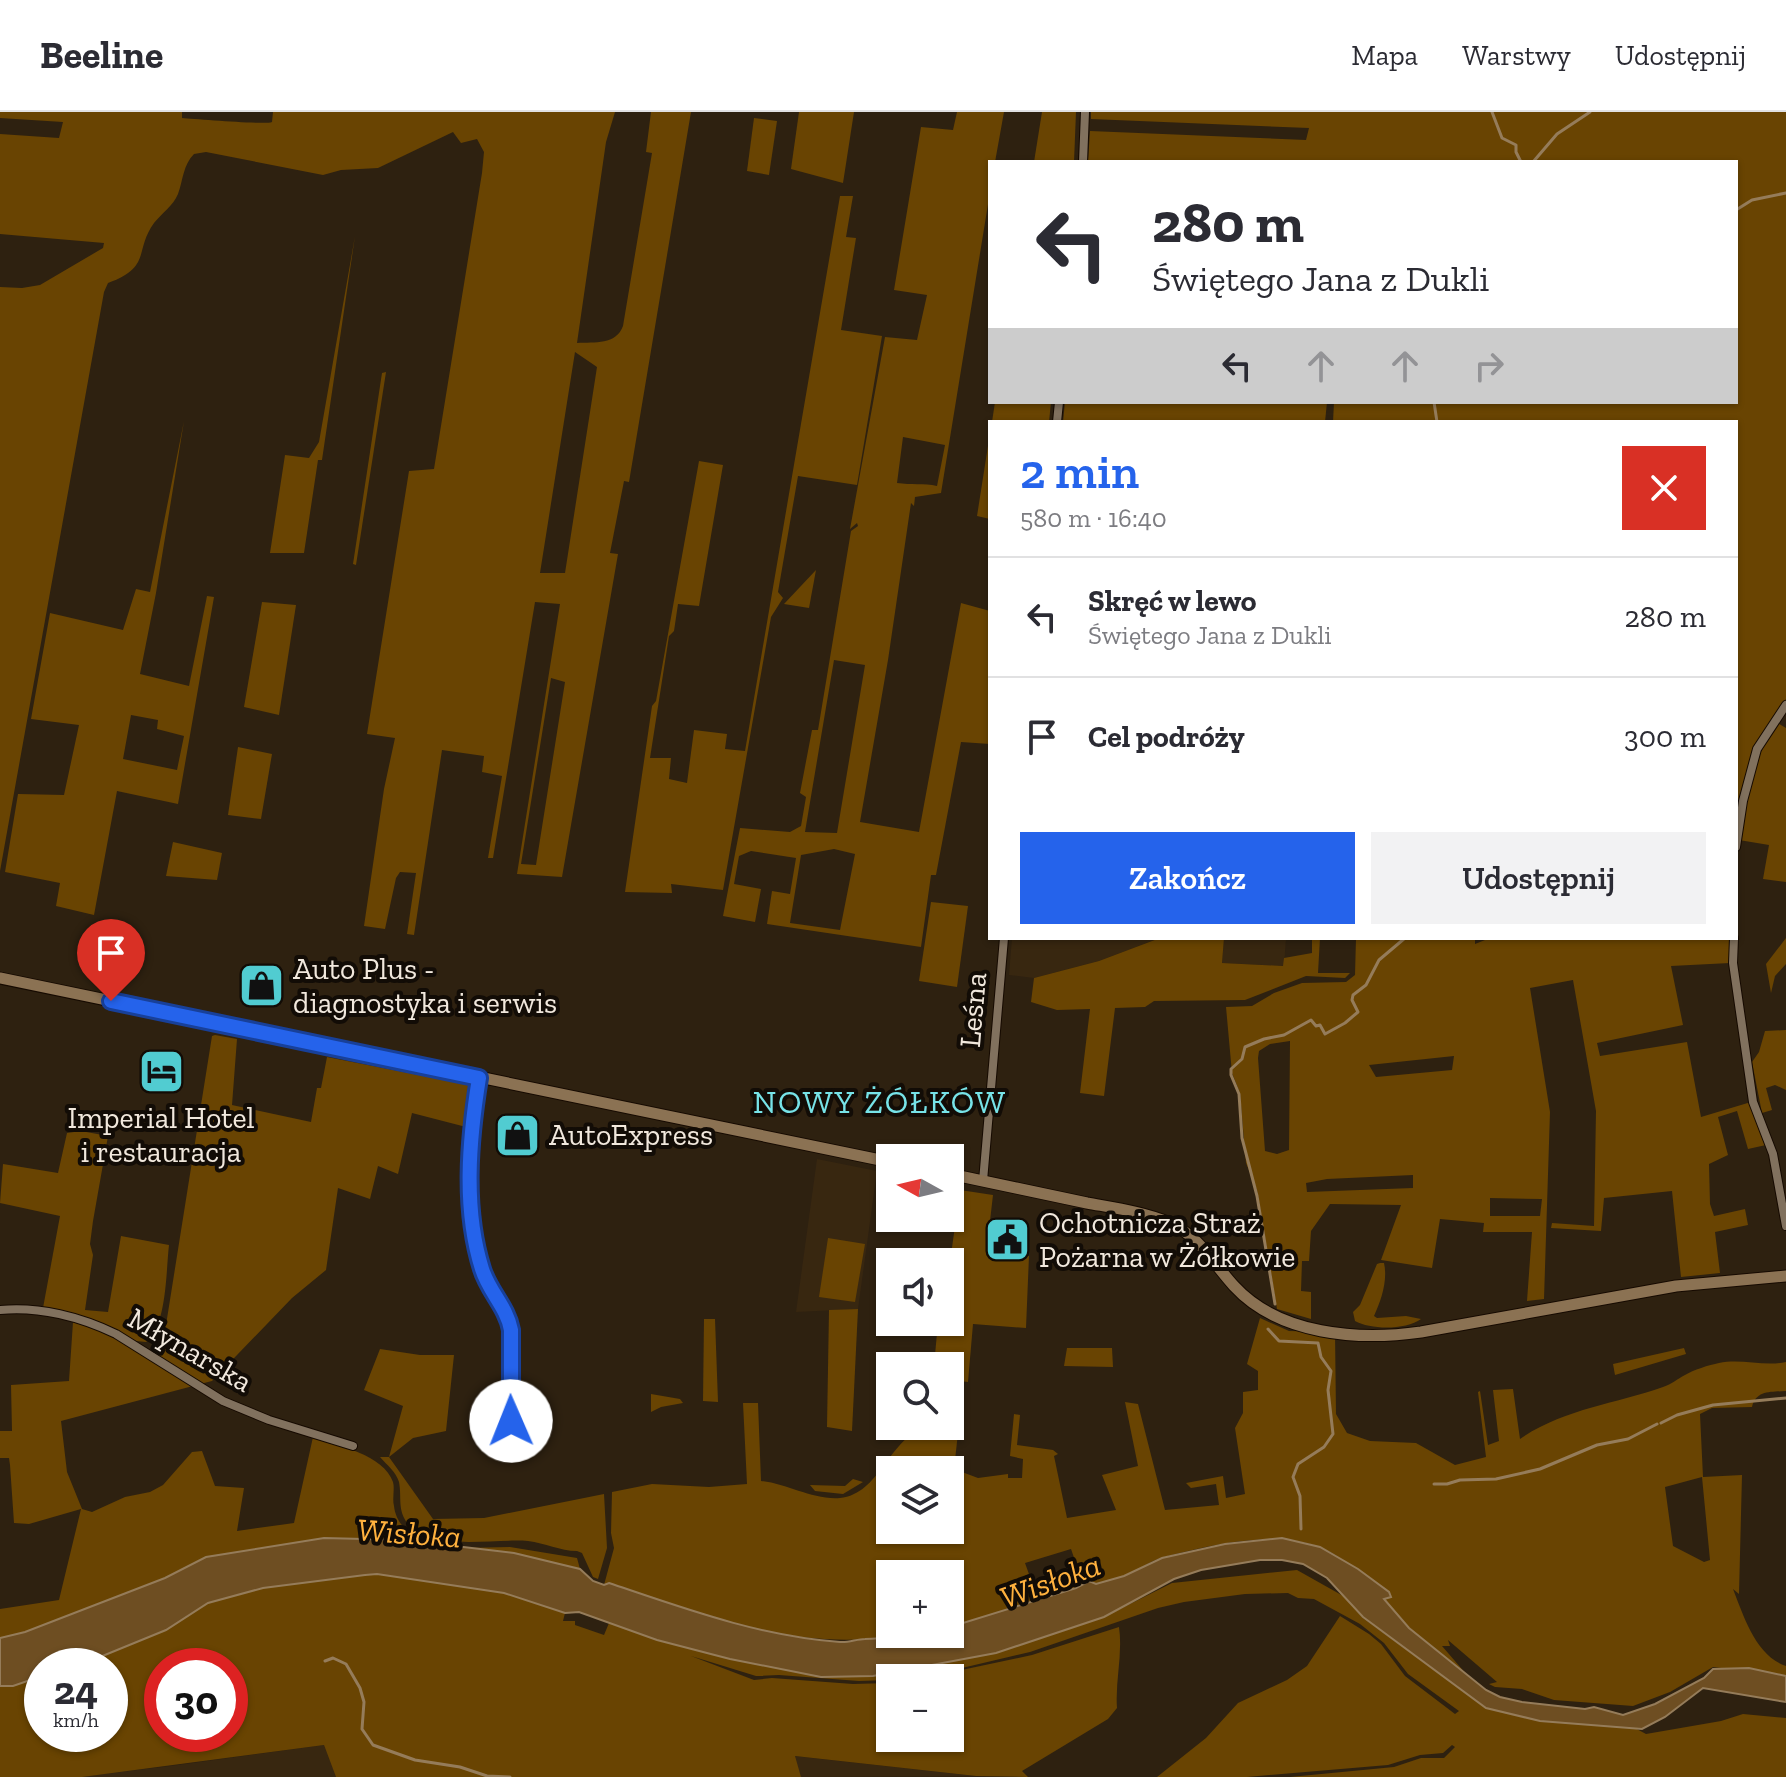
<!DOCTYPE html>
<html lang="pl">
<meta charset="utf-8">
<style>
:root{--surface:#fff;--page:#f2f2f3;--text:#2b2b33;--muted:#7c7c81;--line:#e1e1e2;--accent:#2563eb}
body{margin:0;font-family:"Zilla Slab",serif;background:var(--page);color:var(--text);height:100vh;display:flex;flex-direction:column;font-size:30px;white-space:nowrap}
*{box-sizing:border-box;margin:0}
p{font-size:26px;color:var(--muted)}
.icon{flex:none;width:44px;height:44px;fill:none;stroke:currentColor;stroke-width:2;stroke-linecap:round;stroke-linejoin:round}
.map{position:relative;flex:1;overflow:hidden}
.side{position:absolute;left:988px;top:308px;width:750px;height:520px;display:flex;flex-direction:column;background:var(--surface);border-radius:0px;box-shadow:0 2px 6px #0004}
.side>*{flex:none}
.guide{position:absolute;left:988px;top:48px;width:750px;height:244px;border-radius:0px;box-shadow:0 2px 6px #0004;background:#fff;color:var(--text);overflow:hidden}
.needle{width:52px;rotate:278deg}
.controls{position:absolute;left:876px;top:1032px;display:grid;gap:16px}
.controls a{display:grid;place-items:center;width:88px;height:88px;border-radius:0px;background:var(--surface);box-shadow:0 2px 6px #0004;font-size:40px}
.speed{position:absolute;left:24px;top:1536px;display:flex;gap:16px;font-size:40px;font-weight:700;text-align:center}
.speed>*{display:grid;place-content:center;width:104px;height:104px;border-radius:50%;background:var(--surface);box-shadow:0 2px 6px #0004;line-height:1}
.speed small{font-size:20px;font-weight:400}
.speed .limit{border:12px solid #d22;background:#fff;color:#111}
.pin{position:absolute;display:grid;place-items:center;width:68px;height:68px;color:#fff;margin:-82px -34px;border-radius:50% 50% 50% 0;rotate:-45deg;box-shadow:0 0 8px #0007}
.pin .icon{rotate:45deg}
.me{position:absolute;width:88px;margin:-44px;rotate:359deg;stroke-linejoin:round;filter:drop-shadow(0 0 6px #0008)}
.turn{display:flex;align-items:center;gap:28px;height:168px;padding:0 32px;font-size:36px}
.turn .icon{width:104px;height:104px;stroke-width:2.5}
.turn b{display:block;font-size:56px;line-height:68px}
.lanes{display:flex;align-items:center;height:76px;padding:0 32px;background:#0003;justify-content:center;gap:40px;direction:ltr}
.lanes .off{opacity:.35}
.round{display:grid;place-items:center;flex:none;width:84px;height:84px;border-radius:0px;background:var(--page)}
.head{display:flex;align-items:center;justify-content:space-between;height:136px;padding:0 32px}
h1{font-size:48px;font-weight:600;line-height:60px;color:var(--accent)}
.cta{display:flex;gap:16px;margin-top:auto;padding:16px 32px}
.cta a{flex:1;height:92px;border-radius:0px;background:var(--accent);color:#fff;font-size:32px;font-weight:600;line-height:92px;text-align:center}
.cta a+a{background:var(--page);color:var(--text)}
ul{padding:0;list-style:none}
li{display:flex;align-items:center;gap:24px;height:120px;padding:0 32px;border-top:2px solid var(--line)}
li div{flex:1}
li b{display:block;font-size:30px}
li em{font-style:normal}
header{display:flex;align-items:center;gap:48px;box-sizing:border-box;height:112px;padding:0 40px;background:var(--surface);border-bottom:2px solid var(--line)}
header strong{font-size:38px}
nav{display:flex;gap:44px;margin-inline-start:auto;font-size:28px}
.map>svg:first-child{display:block}
</style>
<header>
<strong>Beeline</strong>
<nav><a>Mapa</a><a>Warstwy</a><a>Udostępnij</a></nav>
</header>
<div class="map">
<svg width="1786" height="1665" viewBox="0 0 1786 1665">
<rect width="100%" height="100%" fill="#2e2110"/>
<g fill="#382710">
<polygon points="1012,826 1160,826 1099,849 1034,866 1009,863"/>
<polygon points="1224,826 1286,826 1284,854 1222,851"/>
<polygon points="817,1047 877,1059 858,1197 796,1200"/>
<polygon points="324,1633 336,1665 78,1665 171,1654"/>
<polygon points="794,1644 976,1664 1013,1664 801,1665"/>
</g>
<g fill="#694402" fill-rule="evenodd">
<path d="M0,0h182v6c14,1 84,7 90,4l1,-10h342l-9,30 -29,201c18,-1 39,2 46,-17l29,-173 -6,-1 5,-40h40l-62,370 -5,-1 -14,72 8,1 -56,323 -45,-3 43,-270 -25,-2 -42,256h-5l14,-82 -20,-4 2,-16 -42,-6 -28,185 -7,-1 9,-61 -16,-1 -4,6 -11,51 -21,-3 20,-137 11,-51 -28,-4 42,-263 25,-2 48,-296 2,-21 -7,-13 -16,4 -8,-11 -75,36 -37,2 -18,5 -117,-23 -12,2c-11,11 -11,26 -16,40 -5,12 -16,19 -24,29 -20,28 -2,44 -46,60l-4,9 -104,579v-584l22,1 18,-3 63,-37 1,-5 -104,-9v-100l59,4 4,-16 -63,-4zM575,240l22,15 -32,206h-25zM551,566l14,4 -29,183 -15,-1z"/>
<polygon points="799,0 854,0 843,71 791,57"/>
<path d="M957,0h47l-9,50h-5v30l-49,301 -26,4 -1,9 -3,-3 -23,157 -28,162 59,10 42,-229 29,8v133l-29,-2 -25,133h-5l-10,72 -154,-23 5,-33 18,3 6,-36 -45,-7 -12,5 -5,28 27,5 -6,33 -32,-6 17,-88 50,4 11,-6 5,-29 -6,-4 12,-63h6l33,-199 7,-5 -1,-3 -7,6 35,-192 32,3 10,-45 -33,-5 27,-163 32,3zM903,325l42,8 -8,41c-13,-3 -26,-1 -40,-3zM834,548l31,5 -28,168 -32,-1zM834,737l21,5 -15,76 -50,-7 11,-68z"/>
<polygon points="1042,0 1076,0 1074,50 1034,50"/>
<path d="M1091,0h695v587c-34,44 -39,75 -50,128v-405h-403l1,-20h402v-240h-648l2,-31 216,9 3,-12 -218,-9z"/>
<polygon points="754,6 777,9 769,63 747,59"/>
<polygon points="840,84 853,84 846,125 856,126 841,218 882,224 857,373 798,364 778,480 783,486 771,505 723,778 671,772 672,781 625,780 652,594 656,589 699,349 723,353 699,494 678,492 674,519 669,524 650,646 671,646 669,667 687,671 694,618 727,622 725,637 745,639"/>
<polygon points="355,124 322,348 318,348 304,441 270,441 285,343 309,346 319,330"/>
<polygon points="386,260 356,453 353,452 382,261"/>
<polygon points="995,290 1051,290 1049,310 992,310"/>
<polygon points="1065,290 1327,290 1325,310 1063,310"/>
<path d="M184,309l-28,172 -16,81 49,12 18,-90 7,1 -36,207 -61,-13 -23,124 -38,-9 4,-23 -55,-11 13,-78 46,1 15,-70 -48,-6 19,-106 73,17 13,-41 14,3zM131,603l27,5 -1,9 27,7 -7,34 -54,-11z"/>
<polygon points="990,321 990,407 977,404"/>
<polygon points="816,458 809,496 784,492"/>
<polygon points="262,490 296,493 279,603 244,595"/>
<path d="M1776,610l10,6v154l-23,-3 6,-34 -30,-5c8,-42 15,-82 37,-118z"/>
<polygon points="238,635 272,642 261,707 228,703"/>
<polygon points="173,730 222,741 217,768 166,764"/>
<polygon points="931,790 968,794 957,875 919,869"/>
<polygon points="1160,826 1224,826 1222,851 1283,854 1284,846 1312,841 1312,826 1320,826 1318,861 1350,861 1345,866 1306,864 1245,888 1154,889 1145,895 1115,896 1104,984 1080,981 1090,897 1057,898 1031,890 1034,866 1099,849"/>
<path d="M1356,826h119v6l15,-6h241l-1,25 -59,3 12,59 -86,18 3,13 87,-14 14,75 50,-15 15,43 -18,4 -11,-38 -19,6 10,38 -19,9 1,40 4,12 31,-7 3,16 -33,7 5,41 -39,4 -9,-86 -68,7 -3,33 -50,-3 1,-5 42,3 2,-115 -23,-131 -43,8 20,124 -6,187 -17,2 5,-69h-49l1,-9 -44,-4 -8,49 -51,-8 20,-55 -71,-1 -19,27 -2,30h-7l-1,30 10,1v27l-34,-10 -20,-119 -11,-27 -6,-70 -8,-20 -6,-66 26,-1 22,-13 28,-10 44,-1 9,-7zM1290,929l-1,109 -12,4 -12,-3 -7,-93 1,-7 11,-7zM1454,944l-2,14 -76,7 -7,-12zM1413,1063v13l-106,4 -1,-9 21,-4zM1490,1086l52,1 -2,17h-50z"/>
<polygon points="1786,826 1786,852 1775,864 1771,881 1766,852"/>
<polygon points="1786,918 1786,978 1775,973 1766,976 1772,998 1762,1001 1752,950 1759,940 1765,919"/>
<polygon points="215,923 237,927 232,993 311,1010 317,976 321,976 327,945 475,974 470,1016 412,1001 398,1062 378,1054 370,1087 338,1076 326,1158 292,1186 212,1269 200,1272 160,1246 155,1241 155,1235 166,1213 212,924"/>
<path d="M81,1019l27,5 -15,85 -3,23 3,11 -8,55 23,2 13,-76 48,9c-3,25 -2,82 -23,97l-10,-1 -31,-16 -62,-17 17,-92 -60,-13 3,-39 55,9 9,-40z"/>
<polygon points="960,1078 993,1083 987,1135 1029,1144 1026,1216 973,1212 968,1270 951,1268 950,1300 950,1254 934,1254 938,1210 950,1210 950,1150"/>
<polygon points="828,1126 865,1132 855,1190 819,1185"/>
<path d="M1380,1151h4c4,18 -3,38 -10,53l3,2 29,-2 15,3c-15,11 -50,11 -66,2l-2,-9 7,-7 17,-41z"/>
<polygon points="858,1197 852,1319 827,1315 829,1198"/>
<path d="M1260,1206l29,13 46,1 1,82 11,19 23,8 46,2 39,22 31,-8 -8,-65 2,-1 8,54 11,-4 -6,-51 20,-1 7,50c43,-30 95,-35 143,-52 9,-3 14,-8 22,-12 8,-5 24,-10 34,-12 22,-5 45,4 67,-1v29c-15,1 -30,-1 -34,16l-40,1 -12,6 3,63 39,-2 -3,119 -6,-5c11,28 23,67 53,77v10l-73,-9 -43,25 -37,14 -79,-6 -32,-11 -27,-2 -6,-3 8,-2 -49,-42 2,6h-8l25,29c-18,-15 -41,-29 -57,-46 -23,-25 -43,-53 -73,-73 -45,-31 -123,-12 -173,1 -12,3 -21,10 -33,16 -11,5 -23,8 -35,11l-8,-3 -12,7 -126,39v-53h-60v60h20c-112,20 -196,-16 -301,-51l-5,2 10,-37 -3,-15 1,-41 40,-8 57,3 38,-3 -4,-81h15l3,78c27,3 51,19 79,17 40,-4 48,-58 85,-71 7,-3 17,-1 25,-1v-8l10,-3 -6,54 24,9 30,-4v4h14l1,-19 -13,-3 4,-42 6,1 -3,30 36,5 5,4 -4,2 13,62 49,-8 -14,-35 36,-9 -13,-64 13,2 27,106 54,-5 -3,-21 -25,4 -5,-5 37,-7 3,22 19,-4 -10,-66 8,-15v-21l15,-2v-19l-11,-7zM890,1358h60v60h-60zM1702,1365l8,83 -6,2 -31,-16 -8,-59zM1071,1437l10,29 -46,13 -10,-28z"/>
<polygon points="704,1207 715,1207 718,1290 703,1289"/>
<path d="M73,1210l44,15 76,49 -132,35 6,51 15,37 10,3 33,-15 25,-5 13,-7 29,-33 10,-1 13,35 29,2 -7,43 57,-8 19,-86c24,8 71,18 80,45 2,7 -1,16 1,24 2,18 16,29 30,37l-20,-3 -198,17 -41,21 -140,54 -25,6v-29l59,-9 22,-91 -52,15 -15,-1 -4,-58 -1,-7h-9v-27h12l-1,-46 58,-4z"/>
<polygon points="1067,1236 1112,1236 1113,1255 1064,1254"/>
<polygon points="1684,1236 1686,1242 1615,1263 1613,1252"/>
<path d="M380,1237l40,6h34l-8,76 -33,7 -24,19 44,62 51,-1 120,-24 3,54 -9,31 -5,-2 -11,-24 -5,-2c-17,0 -32,-8 -49,-10 -32,-3 -99,11 -120,-17 -11,-14 -6,-26 -9,-42 -3,-10 -12,-17 -19,-25h9l14,-51 -39,-16z"/>
<polygon points="651,1282 680,1287 683,1291 661,1295 651,1300"/>
<polygon points="853,1367 863,1370 843,1382 815,1379 810,1373 845,1374"/>
<polygon points="510,1435 577,1446 580,1457 514,1441 461,1436"/>
<path d="M1297,1458l48,27 18,21 123,90 54,13 93,6 13,7 75,-13 22,-7 43,4v59h-496l104,-10 27,-9h23l11,-11 -3,-2 -9,8 -23,2 -32,10 -141,12h-90l49,-39 32,-35 49,-23 20,-14 33,-50 29,18 12,10 24,32 50,38 4,-3 -51,-37 -24,-31 -24,-19 -46,-25 -16,-1 -10,-5 -43,1 -61,8 -26,6 -128,44 -68,16 -72,12 -31,1 -80,-6 -23,1 -65,-20 63,24 18,-2 81,6 37,-1v55h60v-60h-26l108,-23 87,-28c4,27 -4,54 -2,81l-9,11 -86,52 6,6 -52,-1 -181,-20 6,21h-465l-12,-32 -242,32h-82v-91h13l29,-10v58h68v-68h-38l94,-36 42,-27 55,-15 102,-13 11,-1 128,19 61,20 -2,8h12v4l29,10 5,-12 48,17 73,19 91,18 52,-1 123,-23 108,-36 68,-34zM162,1554h68v68h-68z"/>
</g>
<path fill="#6e4e22" stroke="#957c5a" stroke-width="2" d="M324,1426l80,2 110,13 66,16 13,12 11,4 5,-2c77,26 150,53 231,59 8,1 17,-3 25,-3 28,-1 56,-5 85,-5v-7l126,-39 13,-7 7,3 28,-8 38,-18 63,-14 57,-6 38,9 38,22 31,23 2,5 -7,2 25,29 77,62 14,7 22,5 63,7 9,-2 29,8 32,-11 49,-26 9,-9 36,-1 37,8v26l-83,-14 -38,29 -23,12 -102,-8 -54,-13 -123,-91 -36,-39 -24,-14 -21,-4h-22l-59,10 -27,9 -70,38 -108,36 -123,23 -52,1 -91,-18 -73,-19 -78,-28 -14,1 -61,-20 -127,-19 -12,1 -102,13 -55,15 -42,27 -66,27 -28,9h-30v10l-29,10h-13v-48l25,-6 140,-54 41,-21z"/>
<g fill="none" stroke-linecap="round" stroke-linejoin="round">
<g stroke="#957c5a" stroke-width="3">
<polyline points="1492,0 1502,26 1516,33 1516,40 1521,50"/>
<polyline points="1533,50 1557,22 1590,0"/>
<polyline points="1736,98 1752,88 1786,81"/>
<polyline points="1434,290 1437,310"/>
<polyline points="1275,1192 1257,1084 1242,1026 1239,982 1231,963 1231,957 1242,947 1245,935 1264,927 1284,923 1311,908 1316,914 1320,913 1325,922 1345,911 1358,900 1352,888 1353,883 1366,873 1379,848 1405,826"/>
<polyline points="1268,1217 1279,1229 1318,1231 1321,1245 1331,1259 1328,1278 1333,1322 1324,1335 1298,1352 1293,1365 1300,1384 1301,1417"/>
<polyline points="1661,1311 1677,1303 1713,1293 1786,1286"/>
<polyline points="1434,1372 1447,1372 1460,1368 1496,1367 1540,1357 1597,1333 1628,1327 1657,1312"/>
<polyline points="325,1549 333,1546 346,1552 360,1576 364,1590 362,1617 373,1633 415,1648 460,1655 487,1664 510,1665"/>
</g>
<defs>
<g id="minor">
<polyline points="1083,50 1085,0"/>
<polyline points="1057,310 1059,290"/>
<polyline points="1736,735 1743,689 1757,637 1786,593"/>
<polyline points="1734,826 1733,851 1753,990 1773,1042 1786,1114"/>
<path d="M479,966c-10,62 -16,131 3,191 7,23 24,38 29,61v91"/>
<polyline points="983,1069 1004,826"/>
<path d="M0,1198c39,-4 81,7 116,24l107,67 46,19 84,26"/>
</g>
<g id="secondary">
<polyline points="0,866 890,1050"/>
<path d="M950,1062c46,10 91,19 137,29 27,5 57,9 83,20 29,13 43,40 64,63 45,49 124,55 187,46l255,-46 110,-10"/>
</g>
</defs>
<use href="#minor" stroke="#160a00" stroke-width="10"/>
<use href="#secondary" stroke="#160a00" stroke-width="13"/>
<use href="#minor" stroke="#81715e" stroke-width="8"/>
<use href="#secondary" stroke="#8b7253" stroke-width="11"/>
</g>
<g fill="none" stroke-linecap="round" stroke-linejoin="round">
<defs>
<path id="route" d="M111,889l368,77c-10,62 -16,131 3,191 7,23 25,38 29,61v91"/>
</defs>
<use href="#route" stroke="#184099" stroke-width="20"/>
<use href="#route" stroke="#2563eb" stroke-width="14"/>
</g>
<defs>
<symbol id="shop-square" viewBox="-11 -11 22 22"><rect x="-9" y="-9" width="18" height="18" rx="4" fill="#51ccd1" stroke="#120c06"/><path d="M-5-2.5h2.3a2.7 3.5 0 0 1 5.4 0H5L5.5 6h-11ZM-1.5-2.5h3a1.5 2.3 0 0 0-3 0Z" fill="#111"/></symbol>
<symbol id="hotel-square" viewBox="-11 -11 22 22"><rect x="-9" y="-9" width="18" height="18" rx="4" fill="#51ccd1" stroke="#120c06"/><path d="M-6-4.5h1.5V1H6V5H4.5V3h-9V5H-6ZM-4 0a1.8 1.8 0 1 1 3.6 0ZM.5 0V-2.5h3Q6-2.5 6 0Z" fill="#111"/></symbol>
<symbol id="civic-square" viewBox="-11 -11 22 22"><rect x="-9" y="-9" width="18" height="18" rx="4" fill="#51ccd1" stroke="#120c06"/><path d="M-.6-6.5H3V-4.5H.6V-3L4-1V1h2V6H-6V1h2V-1L-.6-3ZM-1.2 2.5V6h2.4V2.5Z" fill="#111"/></symbol>
</defs>
<g fill-rule="evenodd">
<use href="#shop-square" x="236" y="848" width="51" height="51"/>
<use href="#hotel-square" x="136" y="934" width="51" height="51"/>
<use href="#shop-square" x="492" y="998" width="51" height="51"/>
<use href="#civic-square" x="982" y="1102" width="51" height="51"/>
</g>
<g text-anchor="middle" dominant-baseline="central" stroke-width="8" stroke-linejoin="round" paint-order="stroke">
<g font-size="30" fill="#f1e8dd" stroke="#120c06" text-anchor="start">
<text x="293" y="857">Auto Plus -<tspan x="293" dy="34">diagnostyka i serwis</tspan></text>
<text x="161" y="1006" text-anchor="middle">Imperial Hotel<tspan x="161" dy="34">i restauracja</tspan></text>
<text x="549" y="1023">AutoExpress</text>
<text x="1039" y="1111">Ochotnicza Straż<tspan x="1039" dy="34">Pożarna w Żółkowie</tspan></text>
</g>
<g font-size="30" fill="#f1e8dd" stroke="#120c06">
<text transform="translate(973 898) rotate(-85)">Leśna</text>
<text transform="translate(190 1238) rotate(30)">Młynarska</text>
</g>
<g font-size="32" letter-spacing="2" fill="#77e3e8" stroke="#120c06">
<text x="880" y="990">NOWY ŻÓŁKÓW</text>
</g>
<g font-size="32" font-style="italic" fill="#ffb13e" stroke="#120c06">
<text transform="translate(409 1421) rotate(4)">Wisłoka</text>
<text transform="translate(1050 1469) rotate(-20)">Wisłoka</text>
</g>
</g>
</svg>
<div class="controls">
<a><svg class="needle" viewBox="-14 -14 28 28"><path d="M0-13l5 13h-10z" fill="#e53935"/><path d="M0 13l5-13h-10z" fill="#7c7c81"/></svg></a>
<a><svg class="icon" aria-label="sound" viewBox="0 0 24 24"><path d="M4 9h4l5-4v14l-5-4H4zM17 9q2 3 0 6"/></svg></a>
<a><svg class="icon" aria-label="search" viewBox="0 0 24 24"><circle cx="10" cy="10" r="6"/><path d="M15 15l6 6"/></svg></a>
<a><svg class="icon" aria-label="layers" viewBox="0 0 24 24"><path d="M12 4l9 5-9 5-9-5zM3 14l9 5 9-5"/></svg></a>
<a>+</a>
<a>−</a>
</div>
<div class="speed"><div>24<small>km/h</small></div><div class="limit">30</div></div>
<div class="pin" style="left:111px;top:889px;background:#d93025"><svg class="icon" aria-label="arrive" viewBox="0 0 24 24"><path d="M6 21V4h12l-3 4 3 4H6"/></svg></div>
<svg class="me" style="left:511px;top:1309px" viewBox="-20 -20 40 40"><circle r="19" fill="#fff"/><path d="M0-13L10 11 0 6-10 11z" fill="#2563eb"/></svg>
<div class="guide">
<div class="turn"><svg class="icon" aria-label="left" viewBox="0 0 24 24"><path d="M17 20v-9H6M10 6l-5 5 5 5"/></svg><div><b>280 m</b>Świętego Jana z Dukli</div></div>
<div class="lanes"><svg class="icon" aria-label="left" viewBox="0 0 24 24"><path d="M17 20v-9H6M10 6l-5 5 5 5"/></svg><svg class="icon off" aria-label="ahead" viewBox="0 0 24 24"><path d="M12 20V5M6 11l6-6 6 6"/></svg><svg class="icon off" aria-label="ahead" viewBox="0 0 24 24"><path d="M12 20V5M6 11l6-6 6 6"/></svg><svg class="icon off" aria-label="right" viewBox="0 0 24 24"><path d="M7 20v-9h11M14 6l5 5-5 5"/></svg></div>
</div>
<section class="side">
<div class="head"><div><h1>2 min</h1><p>580 m · 16:40</p></div><a class="round" style="background:#d93025;color:#fff"><svg class="icon" aria-label="close" viewBox="0 0 24 24"><path d="M6 6l12 12M18 6L6 18"/></svg></a></div>
<ul>
<li><svg class="icon" aria-label="left" viewBox="0 0 24 24"><path d="M17 20v-9H6M10 6l-5 5 5 5"/></svg><div><b>Skręć w lewo</b><p>Świętego Jana z Dukli</p></div><em>280 m</em></li>
<li><svg class="icon" aria-label="arrive" viewBox="0 0 24 24"><path d="M6 21V4h12l-3 4 3 4H6"/></svg><div><b>Cel podróży</b></div><em>300 m</em></li>
</ul>
<div class="cta"><a>Zakończ</a><a>Udostępnij</a></div>
</section>
</div>
